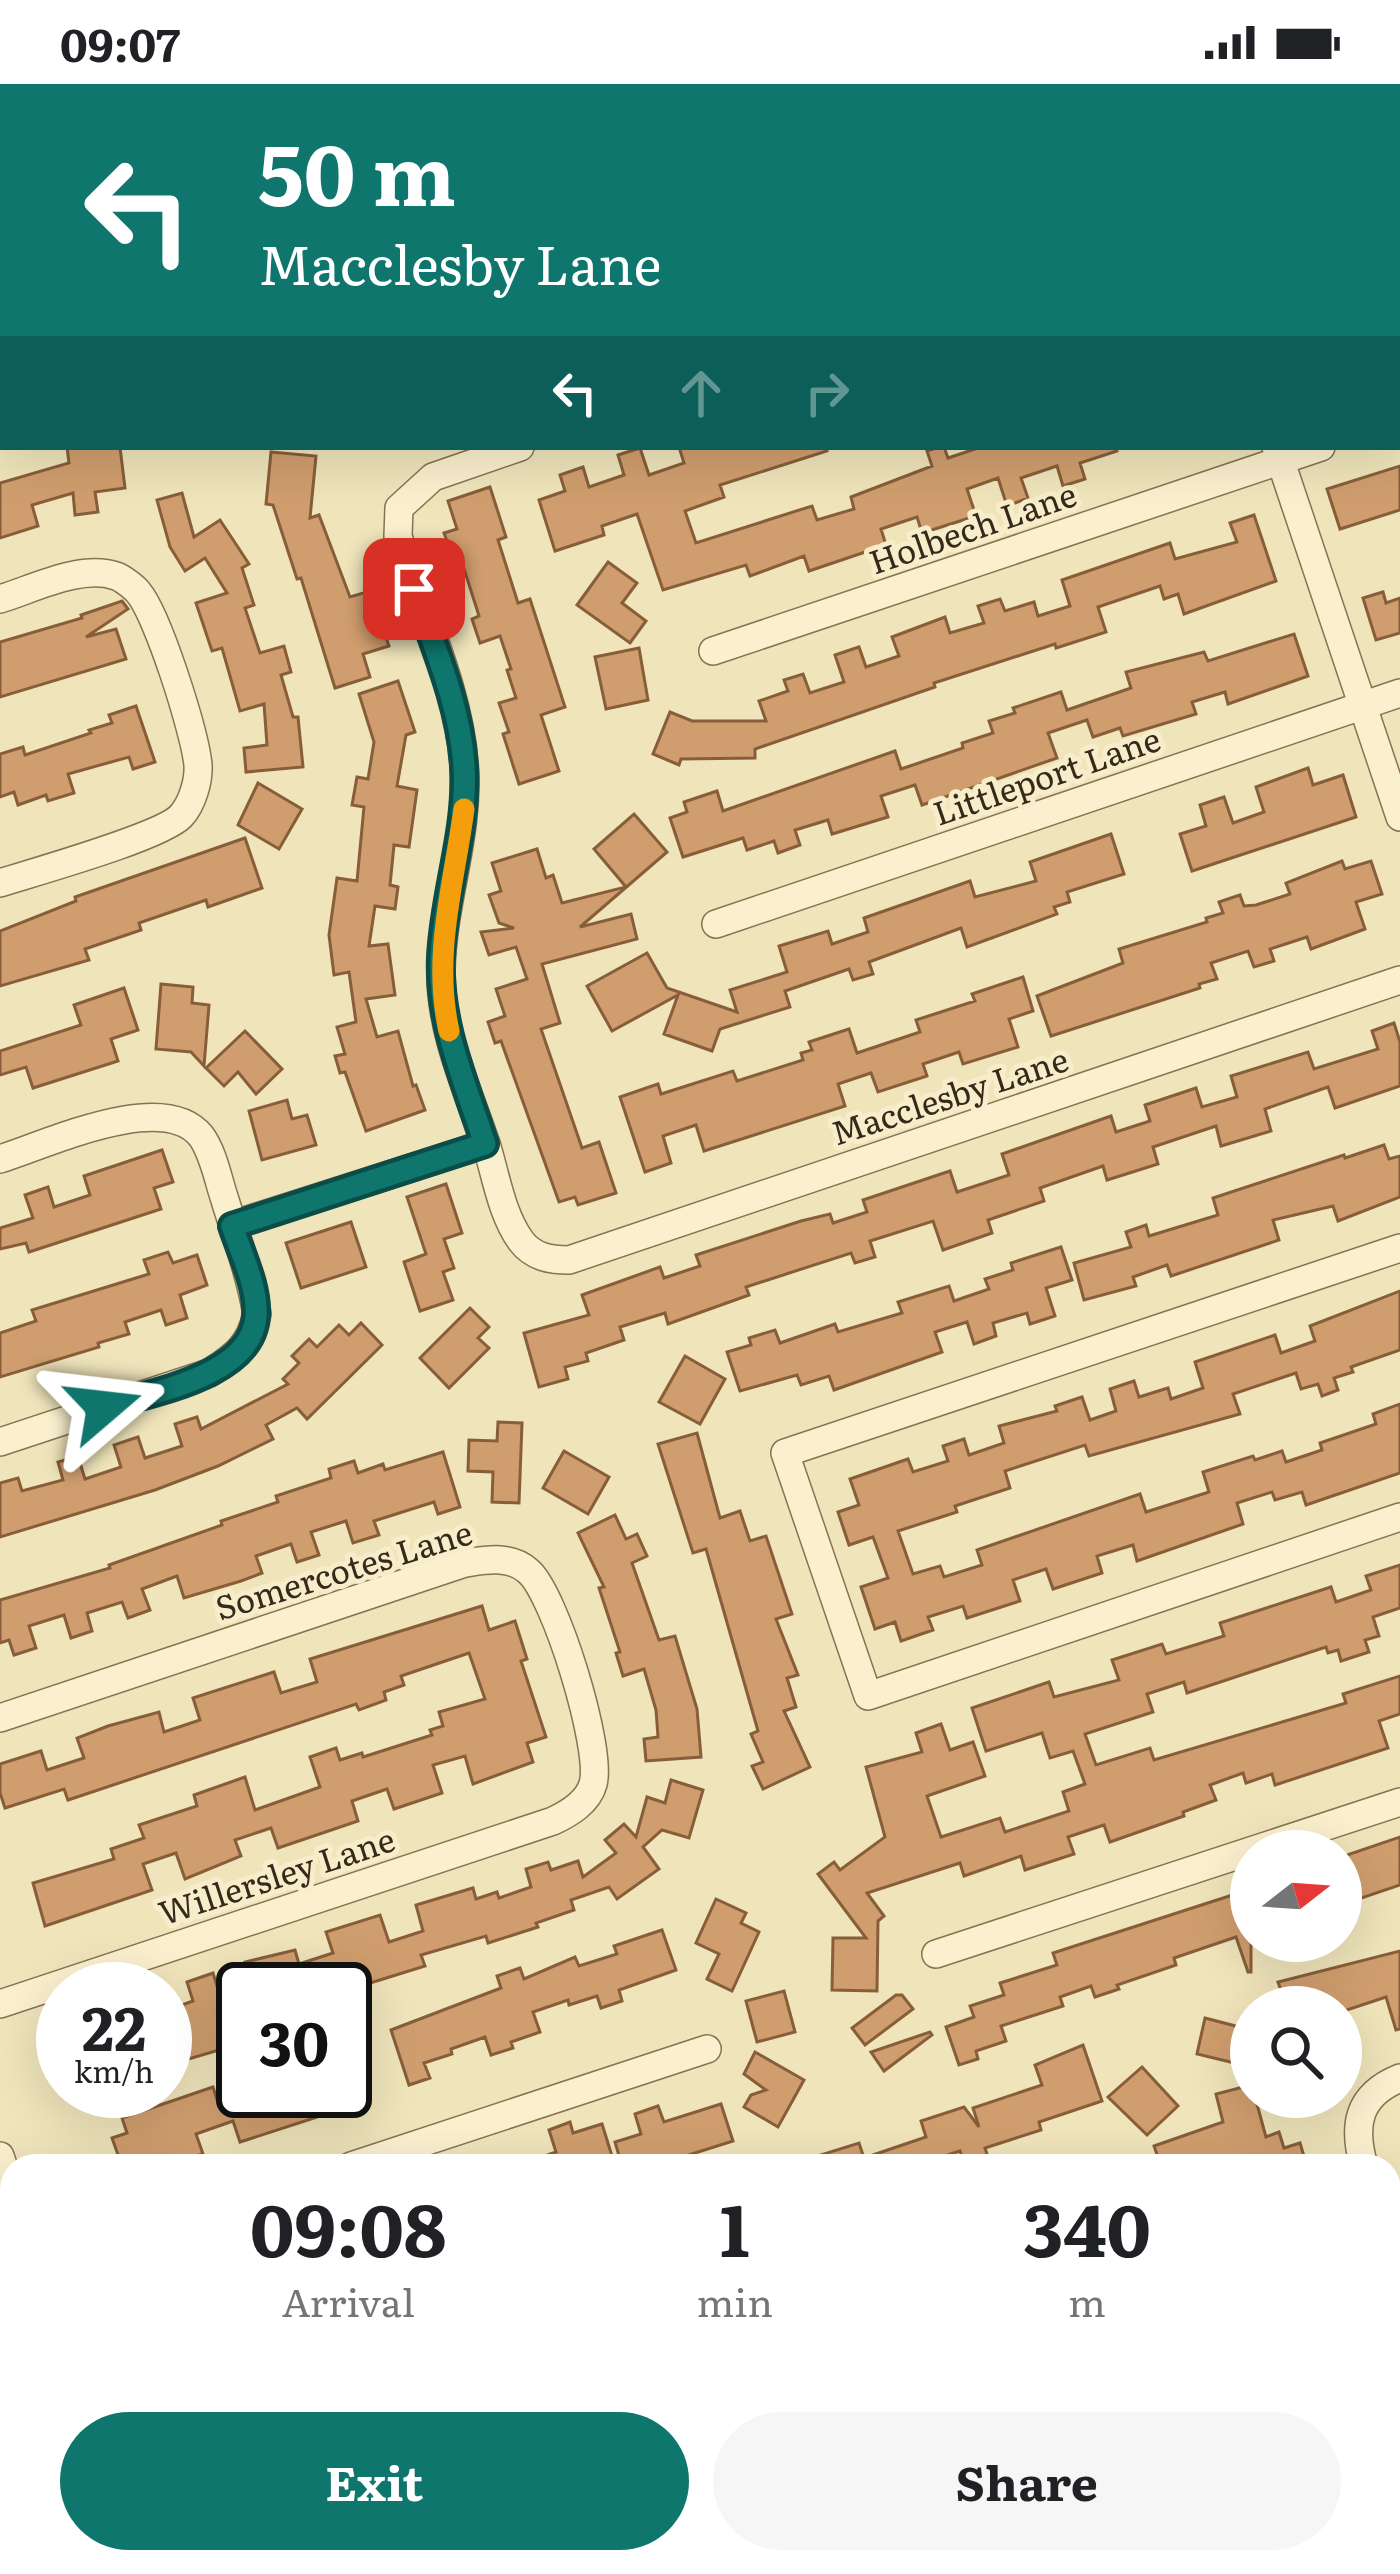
<!DOCTYPE html>
<style>
:root{--surface:#fff;--page:#f6f6f6;--text:#202124;--muted:#757577;--accent:#0f766e}
body{margin:0;font-family:Literata,serif;background:var(--page);color:var(--text);height:100vh;display:flex;flex-direction:column;font-size:45px;white-space:nowrap}
*{box-sizing:border-box;margin:0}
p{font-size:39px;color:var(--muted)}
.icon{flex:none;width:66px;height:66px;fill:none;stroke:currentColor;stroke-width:2;stroke-linecap:round;stroke-linejoin:round}
.map{position:relative;flex:1;overflow:hidden}
.drawer{position:absolute;left:0px;top:2070px;width:1401px;height:420px;display:flex;flex-direction:column;background:var(--surface);border-radius:36px 36px 0 0;box-shadow:0 12px 48px #0002}
.drawer>*{flex:none}
.top-card{position:absolute;left:0px;top:0px;width:1401px;height:366px;box-shadow:0 12px 48px #0002;background:#0f766e;color:#fff;overflow:hidden}
.needle{width:78px;rotate:73deg}
.fabs{position:absolute;left:1230px;top:1746px;display:grid;gap:24px}
.fabs a{display:grid;place-items:center;width:132px;height:132px;border-radius:50%;background:var(--surface);box-shadow:0 12px 48px #0002;font-size:60px}
.speed{position:absolute;left:36px;top:1878px;display:flex;gap:24px;font-size:60px;font-weight:700;text-align:center}
.speed>*{display:grid;place-content:center;width:156px;height:156px;border-radius:50%;background:var(--surface);box-shadow:0 12px 48px #0002;line-height:1}
.speed small{font-size:30px;font-weight:400}
.speed .limit{border:6px solid #111;border-radius:18px;background:#fff;color:#111}
.pin{position:absolute;display:grid;place-items:center;width:102px;height:102px;color:#fff;margin:-51px;border-radius:24px;box-shadow:0 6px 18px #0006}
.me{position:absolute;width:132px;margin:-66px;rotate:73deg;stroke-linejoin:round;filter:drop-shadow(0 0 9px #0008)}
.turn{display:flex;align-items:center;gap:42px;height:252px;padding:0 60px;font-size:54px}
.turn .icon{width:156px;height:156px;stroke-width:2.5}
.turn b{display:block;font-size:84px;line-height:102px}
.lanes{display:flex;align-items:center;height:114px;padding:0 60px;background:#0003;justify-content:center;gap:60px;direction:ltr}
.lanes .off{opacity:.35}
.eta{display:flex;justify-content:space-evenly;align-items:center;height:204px;text-align:center}
.eta b{font-size:72px;font-weight:700;line-height:84px}
.cta{display:flex;gap:24px;margin-top:auto;padding:24px 60px}
.cta a{flex:1;height:138px;border-radius:72px;background:var(--accent);color:#fff;font-size:48px;font-weight:700;line-height:138px;text-align:center}
.cta a+a{background:var(--page);color:var(--text)}
.status{display:flex;justify-content:space-between;align-items:center;height:84px;padding:0 60px;background:var(--surface);direction:ltr}
.status svg{height:33px;fill:currentColor}
.map>svg:first-child{display:block}
</style>
<div class="status"><b>09:07</b><svg viewBox="0 0 49 12"><path d="M0 12V9h3v3zM5 12V6h3v6zM10 12V3h3v9zM15 12V0h3v12zM26 1h20v11H26zM47 4h2v5h-2z"/></svg></div>
<div class="map">
<svg width="1400" height="2490" viewBox="0 0 1400 2490">
<rect width="100%" height="100%" fill="#efe4ba"/>
<g fill="#d09e6e" stroke="#875e39" stroke-width="3">
<polygon points="67,363 120,363 125,404 95,408 98,428 75,431 73,409 32,421 38,442 0,454 0,399 69,379"/>
<polygon points="679,363 827,363 827,367 720,401 724,413 685,427 696,459 812,422 817,436 854,425 851,413 932,382 927,367 939,363 944,363 948,374 981,363 1116,363 1117,367 1080,379 1085,395 1063,402 1057,382 1021,394 1028,414 1007,422 998,394 967,405 976,432 922,449 917,433 881,445 886,461 809,487 804,472 750,492 746,481 663,506 637,430 602,442 604,451 555,467 539,416 565,407 560,391 583,383 589,403 624,391 618,371 640,364 649,391 684,379"/>
<polygon points="271,368 316,372 310,434 319,431 350,513 370,507 389,562 363,570 370,593 335,604 301,494 297,495 273,421 266,420"/>
<polygon points="1400,382 1400,426 1340,445 1327,405"/>
<polygon points="490,403 506,453 498,456 518,519 530,515 565,623 541,631 559,687 519,700 503,650 509,648 499,619 516,614 507,586 511,585 500,552 480,559 472,535 479,532 459,469 452,471 444,449 457,445 448,417"/>
<polygon points="182,409 194,453 220,436 249,480 242,484 254,521 245,524 260,569 284,562 291,588 281,591 293,633 298,633 303,683 246,688 244,664 267,661 264,620 240,627 222,564 212,567 196,519 227,509 205,474 185,487 170,463 157,416"/>
<polygon points="1254,431 1276,497 1184,530 1178,510 1164,515 1160,502 1098,523 1106,548 1056,564 1055,560 934,599 935,603 755,665 755,674 681,675 679,681 653,670 670,628 692,637 766,637 759,617 788,607 784,596 803,590 810,609 844,598 835,571 859,563 866,583 899,572 892,553 945,533 950,549 984,539 978,522 1000,515 1005,527 1034,518 1038,532 1070,522 1062,496 1170,459 1175,475 1237,458 1230,439"/>
<polygon points="608,478 637,499 622,519 646,537 630,559 577,521"/>
<polygon points="1383,508 1386,519 1400,514 1400,549 1376,556 1363,514"/>
<polygon points="122,517 128,525 86,553 116,545 126,575 0,613 0,558 82,534 81,531"/>
<polygon points="1294,550 1308,592 1228,620 1225,608 1192,618 1196,630 1123,652 1120,644 1093,653 1087,636 1048,649 1057,674 922,721 915,701 881,712 888,733 832,750 828,736 795,746 800,761 778,769 774,757 747,766 743,754 683,773 670,734 687,728 684,718 717,707 723,727 895,667 901,685 963,664 962,659 993,649 989,637 1015,629 1013,624 1061,608 1067,626 1131,604 1126,588 1204,568 1208,577"/>
<polygon points="639,564 648,616 606,625 595,573"/>
<polygon points="398,597 415,648 406,651 397,702 417,706 409,763 394,761 390,801 398,803 395,825 375,822 369,862 388,860 395,911 366,915 377,953 398,947 413,1002 416,1001 425,1026 366,1047 345,988 340,989 335,972 345,970 337,943 356,938 349,888 334,891 329,851 337,794 357,797 364,723 352,721 357,693 368,695 374,658 359,610"/>
<polygon points="136,622 155,678 133,685 129,673 68,690 74,709 48,717 46,711 18,721 14,708 0,713 0,670 23,663 25,671 91,649 89,646 112,639 109,631"/>
<polygon points="1308,684 1313,701 1343,691 1356,733 1192,787 1180,750 1206,742 1200,721 1224,713 1233,739 1264,728 1256,703"/>
<polygon points="258,699 302,725 279,765 238,741"/>
<polygon points="634,730 667,768 580,843 631,830 637,855 542,880 560,939 541,945 582,1064 599,1058 616,1109 578,1121 575,1113 559,1118 501,957 495,959 488,938 505,932 496,905 527,895 516,863 489,871 481,848 514,844 499,839 489,811 501,807 492,779 537,765 546,794 553,791 562,819 626,803 594,765"/>
<polygon points="1111,750 1124,790 1067,808 1070,818 1054,823 1057,830 967,863 961,844 869,878 873,890 853,896 849,885 785,907 790,923 720,945 712,967 664,950 678,911 612,947 587,902 647,869 667,904 737,928 730,906 787,888 779,862 828,847 832,860 868,848 864,834 970,797 975,813 1036,797 1030,778"/>
<polygon points="245,754 262,804 208,823 206,816 139,839 141,846 85,865 89,876 0,902 0,847 76,817 75,813"/>
<polygon points="1342,777 1345,785 1371,777 1382,810 1356,818 1365,845 1311,865 1307,853 1270,865 1274,877 1254,883 1248,867 1211,879 1217,895 1199,900 1200,904 1051,952 1037,912 1123,879 1119,865 1207,838 1206,834 1223,829 1219,818 1240,811 1244,822 1256,821 1290,810 1286,799"/>
<polygon points="1023,893 1033,927 1009,935 1018,963 963,980 959,968 923,980 927,992 878,1008 871,989 838,1000 845,1022 704,1067 696,1041 663,1052 671,1079 645,1088 620,1013 658,1000 661,1010 733,987 737,997 803,976 801,969 812,966 809,958 849,945 857,969 920,948 916,936 975,917 972,910"/>
<polygon points="161,900 193,903 192,919 209,921 204,982 191,968 156,965"/>
<polygon points="124,904 138,946 111,955 118,977 33,1004 26,983 0,991 0,967 81,941 74,921"/>
<polygon points="1394,939 1400,958 1400,1002 1335,1024 1328,1003 1265,1025 1271,1047 1221,1062 1216,1042 1153,1063 1158,1080 1107,1096 1103,1082 1040,1104 1044,1117 988,1136 992,1149 943,1166 933,1137 870,1157 875,1173 855,1179 851,1169 746,1203 749,1211 668,1240 665,1229 620,1243 624,1256 586,1269 588,1277 565,1283 568,1295 539,1303 524,1249 589,1231 582,1211 660,1183 664,1194 700,1182 696,1171 801,1137 830,1130 833,1139 867,1128 863,1116 950,1087 957,1108 1009,1091 1002,1070 1111,1032 1116,1048 1150,1037 1145,1021 1196,1004 1202,1023 1237,1013 1231,992 1308,968 1314,985 1378,965 1372,947"/>
<polygon points="245,947 282,985 256,1010 238,988 224,1002 206,984"/>
<polygon points="287,1016 292,1035 307,1031 316,1061 262,1076 249,1027"/>
<polygon points="1384,1061 1389,1075 1400,1072 1400,1113 1338,1137 1333,1122 1273,1136 1279,1156 1171,1192 1167,1181 1133,1193 1136,1202 1084,1216 1074,1179 1131,1163 1126,1148 1146,1141 1149,1152 1218,1131 1213,1114 1344,1071 1345,1074"/>
<polygon points="162,1066 173,1098 154,1104 161,1125 29,1168 26,1159 0,1165 0,1144 33,1134 25,1111 48,1103 54,1123 90,1111 84,1092"/>
<polygon points="446,1100 462,1149 444,1155 454,1184 443,1188 453,1216 420,1227 404,1178 426,1170 407,1113"/>
<polygon points="351,1138 366,1183 301,1204 286,1159"/>
<polygon points="1061,1163 1072,1196 1046,1204 1055,1232 1030,1240 1027,1229 993,1239 996,1252 974,1260 967,1238 935,1248 942,1268 834,1306 829,1292 801,1301 797,1291 740,1307 727,1268 751,1261 749,1254 775,1246 780,1259 835,1240 838,1248 902,1229 898,1218 949,1202 954,1217 989,1205 985,1195 1013,1186 1011,1179"/>
<polygon points="168,1168 173,1179 197,1171 207,1201 180,1211 187,1234 166,1241 161,1226 125,1238 129,1250 98,1259 99,1263 0,1293 0,1249 36,1237 32,1226 149,1190 144,1176"/>
<polygon points="1400,1207 1400,1266 1351,1283 1353,1288 1334,1294 1338,1306 1322,1312 1318,1300 1301,1305 1296,1289 1233,1310 1240,1330 1089,1372 1085,1361 1005,1387 1010,1404 955,1422 957,1428 898,1447 913,1490 940,1482 944,1493 982,1481 977,1466 1140,1410 1146,1428 1209,1408 1203,1388 1253,1372 1255,1376 1282,1367 1286,1378 1322,1366 1320,1359 1376,1340 1373,1330 1400,1320 1400,1389 1306,1421 1302,1408 1275,1416 1272,1408 1237,1419 1243,1440 1137,1477 1133,1461 1097,1472 1102,1489 1053,1505 1046,1485 1013,1496 1020,1517 967,1534 963,1522 928,1533 933,1546 901,1557 895,1538 875,1545 861,1503 888,1494 873,1453 849,1461 838,1428 859,1421 850,1395 908,1375 913,1388 948,1377 943,1362 964,1355 969,1371 1004,1359 999,1342 1057,1327 1055,1322 1082,1313 1090,1336 1116,1327 1110,1305 1134,1297 1139,1313 1168,1304 1171,1315 1203,1304 1195,1278 1275,1251 1281,1269 1315,1257 1310,1242"/>
<polygon points="470,1224 489,1243 478,1254 489,1264 449,1304 420,1274"/>
<polygon points="361,1239 382,1261 307,1335 297,1324 266,1341 273,1355 218,1382 155,1406 0,1453 0,1399 18,1394 22,1407 63,1396 58,1378 78,1372 85,1395 121,1383 114,1361 138,1353 145,1374 182,1362 175,1340 197,1333 201,1345 288,1300 283,1295 299,1279 292,1272 309,1255 317,1263 339,1241 349,1251"/>
<polygon points="685,1272 725,1295 700,1340 659,1318"/>
<polygon points="498,1338 522,1339 519,1419 492,1418 493,1388 468,1387 469,1356 497,1357"/>
<polygon points="697,1349 720,1434 740,1427 750,1457 766,1452 792,1530 776,1535 798,1591 787,1594 796,1623 784,1627 810,1683 763,1705 752,1682 763,1678 751,1650 758,1647 706,1465 693,1469 658,1360"/>
<polygon points="564,1367 609,1393 588,1430 543,1404"/>
<polygon points="443,1368 460,1423 438,1430 434,1418 374,1437 379,1451 353,1459 346,1437 311,1448 319,1471 297,1478 291,1460 256,1472 262,1489 241,1497 184,1514 177,1492 142,1505 150,1526 128,1534 122,1518 87,1529 92,1547 71,1554 64,1531 29,1542 36,1564 14,1571 9,1556 0,1559 0,1516 110,1484 109,1481 222,1441 221,1437 278,1418 276,1412 331,1394 329,1385 354,1377 358,1389 383,1380 385,1386"/>
<polygon points="615,1431 626,1455 637,1450 647,1472 632,1479 659,1556 675,1552 697,1625 701,1673 646,1677 644,1655 658,1653 656,1626 644,1585 623,1592 616,1569 620,1568 599,1504 604,1503 578,1449"/>
<polygon points="1400,1481 1400,1524 1373,1533 1379,1552 1365,1556 1369,1568 1341,1577 1338,1566 1328,1569 1326,1563 1187,1609 1184,1598 1147,1610 1153,1628 1085,1650 1096,1681 1150,1664 1154,1676 1346,1619 1343,1610 1400,1592 1400,1630 1379,1637 1388,1664 1275,1701 1272,1690 1246,1699 1243,1689 1210,1701 1216,1716 1183,1728 1184,1732 1110,1758 1104,1741 1068,1753 1074,1770 1025,1786 1021,1772 964,1792 960,1779 867,1809 884,1832 878,1837 877,1907 832,1906 833,1854 866,1854 818,1790 834,1778 840,1786 885,1753 866,1683 922,1668 916,1649 941,1640 950,1666 973,1658 985,1692 927,1712 941,1753 1000,1734 1005,1748 1069,1727 1063,1708 1085,1700 1073,1667 1050,1674 1042,1649 986,1667 972,1624 1049,1598 1054,1613 1119,1596 1112,1576 1162,1560 1166,1570 1224,1552 1220,1539 1331,1503 1336,1518 1371,1506 1366,1492"/>
<polygon points="482,1522 489,1546 515,1537 527,1575 521,1577 546,1653 527,1659 533,1678 473,1700 465,1672 433,1681 442,1709 394,1725 387,1705 352,1717 358,1737 278,1764 271,1744 235,1756 241,1772 185,1795 176,1769 143,1780 152,1806 45,1842 33,1799 114,1775 111,1765 144,1754 139,1741 197,1722 194,1711 245,1693 255,1726 320,1703 310,1673 336,1664 340,1676 362,1669 363,1673 432,1651 430,1646 443,1642 439,1628 485,1615 469,1569 401,1592 404,1601 384,1608 386,1616 359,1626 356,1620 68,1716 64,1705 5,1724 0,1709 0,1680 41,1667 47,1686 84,1674 77,1654 108,1642 159,1628 164,1648 200,1636 193,1614 274,1588 281,1609 317,1598 310,1575"/>
<polygon points="671,1696 703,1706 689,1754 662,1746 643,1763 659,1785 617,1815 609,1803 571,1816 574,1826 536,1839 538,1843 488,1859 486,1852 421,1871 425,1882 351,1905 253,1905 245,1878 295,1866 299,1880 333,1869 326,1848 380,1831 389,1858 423,1847 416,1821 473,1804 476,1815 497,1808 499,1814 531,1803 526,1785 548,1778 551,1786 578,1777 583,1793 616,1769 605,1756 624,1740 636,1753 647,1713 665,1719"/>
<polygon points="1400,1753 1400,1801 1341,1821 1341,1773"/>
<polygon points="1248,1806 1251,1816 1251,1888 1248,1888 1236,1853 1174,1874 1176,1881 1117,1901 1119,1905 1095,1913 1091,1902 1060,1913 1063,1922 1001,1942 1006,1957 976,1967 978,1975 959,1981 946,1943 974,1933 970,1922 1004,1911 1000,1899 1057,1881 1053,1869"/>
<polygon points="716,1815 746,1829 741,1839 759,1848 732,1907 707,1895 719,1870 696,1859"/>
<polygon points="662,1846 676,1886 619,1906 622,1917 601,1924 597,1912 569,1921 568,1916 533,1928 540,1948 511,1958 513,1964 491,1971 485,1953 451,1965 452,1970 424,1979 430,1994 409,2001 391,1946 501,1904 497,1892 520,1884 524,1895 575,1873 579,1882 617,1870 614,1862"/>
<polygon points="1400,1867 1400,1945 1396,1946 1386,1913 1341,1928 1341,1923 1287,1923 1278,1898"/>
<polygon points="213,1889 221,1915 243,1907 243,1959 165,1982 165,1927 193,1917 187,1898"/>
<polygon points="784,1907 795,1948 757,1958 746,1917"/>
<polygon points="896,1911 902,1911 913,1925 865,1961 852,1944"/>
<polygon points="1205,1934 1251,1946 1251,1983 1197,1970"/>
<polygon points="930,1948 932,1951 884,1987 871,1968"/>
<polygon points="1083,1961 1102,2017 1039,2038 1041,2046 985,2064 991,2082 965,2082 960,2067 926,2078 928,2082 798,2082 798,2078 859,2059 864,2074 926,2053 921,2037 964,2023 979,2043 973,2024 1042,2001 1035,1981"/>
<polygon points="755,1968 804,1996 778,2043 744,2023 751,2011 766,2006 744,1990"/>
<polygon points="1142,1983 1178,2022 1147,2051 1108,2013"/>
<polygon points="1251,2001 1251,2013 1255,2013 1266,2053 1279,2048 1284,2064 1300,2059 1306,2079 1161,2082 1154,2062 1223,2038 1216,2010"/>
<polygon points="213,2003 219,2022 262,2007 339,2007 345,2024 240,2058 233,2037 196,2050 203,2070 159,2082 122,2082 112,2054 127,2049 122,2034"/>
<polygon points="721,2020 733,2057 676,2075 678,2082 622,2082 615,2058 641,2050 635,2030 658,2022 664,2038"/>
<polygon points="570,2038 573,2049 602,2040 612,2072 584,2082 526,2082 525,2079 556,2068 549,2046"/>
</g>
<g fill="none" stroke-linecap="round" stroke-linejoin="round">
<defs>
<g id="minor">
<polyline points="1202,0 1202,3"/>
<polyline points="1398,65 1400,64"/>
<polyline points="1398,337 1400,337"/>
<path d="M520,363l-87,30 -34,31 -1,28c22,74 60,149 66,227 6,71 -22,138 -23,208 -1,61 27,119 46,176 9,30 15,68 34,94 12,16 29,19 48,19l831,-280"/>
<polyline points="1276,363 1400,733"/>
<path d="M0,515c33,-10 81,-35 116,-23 6,2 18,11 22,16 20,23 57,141 60,173 1,16 -6,39 -17,51 -20,21 -147,56 -181,67"/>
<polyline points="713,567 1321,363"/>
<polyline points="716,840 1400,609"/>
<path d="M0,1075c48,-15 163,-70 201,-23 12,16 17,43 23,61 12,39 26,77 33,117 -7,31 -21,42 -48,59l-209,69"/>
<polyline points="232,1141 486,1060"/>
<polyline points="1400,1164 785,1369 868,1612 1400,1433"/>
<path d="M0,1634l465,-155c21,-3 45,-8 63,8 27,22 75,179 65,213 -5,18 -23,29 -40,37l-553,183"/>
<polyline points="936,1870 1400,1718"/>
<polyline points="0,2072 12,2108"/>
<polyline points="351,2082 707,1965"/>
<path d="M1364,2082c-12,-41 -6,-71 36,-88"/>
<polyline points="1389,2157 1400,2190"/>
<polyline points="0,2193 12,2190"/>
<polyline points="1389,2273 1400,2269"/>
<polyline points="0,2452 12,2450"/>
<polyline points="134,2478 138,2490"/>
<polyline points="949,2478 954,2490"/>
<polyline points="1227,2478 1231,2490"/>
<polyline points="738,2490 774,2478"/>
</g>
</defs>
<use href="#minor" stroke="#877354" stroke-width="30"/>
<use href="#minor" stroke="#faf0ce" stroke-width="27"/>
</g>
<g fill="none" stroke-linecap="round" stroke-linejoin="round">
<defs>
<path id="route" d="M104,1323c47,-15 148,-30 152,-91 2,-29 -15,-63 -24,-90l253,-82c-20,-61 -47,-122 -44,-187 3,-65 27,-126 23,-191 -4,-61 -30,-120 -50,-177"/>
</defs>
<use href="#route" stroke="#0a4d48" stroke-width="30"/>
<use href="#route" stroke="#0f766e" stroke-width="21"/>
<path stroke="#f59e0b" stroke-width="21" d="M449,947c-17,-76 5,-147 15,-222"/>
</g>
<g text-anchor="middle" dominant-baseline="central" stroke-width="10" stroke-linejoin="round" paint-order="stroke">
<g font-size="33" fill="#35291a" stroke="#f7edca">
<text transform="translate(972 442) rotate(-19)">Holbech Lane</text>
<text transform="translate(1046 690) rotate(-19)">Littleport Lane</text>
<text transform="translate(949 1010) rotate(-18)">Macclesby Lane</text>
<text transform="translate(343 1484) rotate(-17)">Somercotes Lane</text>
<text transform="translate(276 1790) rotate(-18)">Willersley Lane</text>
</g>
</g>
</svg>
<div class="fabs">
<a><svg class="needle" viewBox="-14 -14 28 28"><path d="M0-13l5 13h-10z" fill="#e53935"/><path d="M0 13l5-13h-10z" fill="#757577"/></svg></a>
<a><svg class="icon" aria-label="search" viewBox="0 0 24 24"><circle cx="10" cy="10" r="6"/><path d="M15 15l6 6"/></svg></a>
</div>
<div class="speed"><div>22<small>km/h</small></div><div class="limit">30</div></div>
<div class="pin" style="left:414px;top:505px;background:#d93025"><svg class="icon" aria-label="arrive" viewBox="0 0 24 24"><path d="M6 21V4h12l-3 4 3 4H6"/></svg></div>
<svg class="me" style="left:104px;top:1323px" viewBox="-20 -20 40 40"><path d="M0-17L14 15 0 8-14 15z" fill="#0f766e" stroke="#fff" stroke-width="4"/></svg>
<div class="top-card">
<div class="turn"><svg class="icon" aria-label="left" viewBox="0 0 24 24"><path d="M17 20v-9H6M10 6l-5 5 5 5"/></svg><div><b>50 m</b>Macclesby Lane</div></div>
<div class="lanes"><svg class="icon" aria-label="left" viewBox="0 0 24 24"><path d="M17 20v-9H6M10 6l-5 5 5 5"/></svg><svg class="icon off" aria-label="ahead" viewBox="0 0 24 24"><path d="M12 20V5M6 11l6-6 6 6"/></svg><svg class="icon off" aria-label="right" viewBox="0 0 24 24"><path d="M7 20v-9h11M14 6l5 5-5 5"/></svg></div>
</div>
<section class="drawer">
<div class="eta">
<div><b>09:08</b><p>Arrival</p></div>
<div><b>1</b><p>min</p></div>
<div><b>340</b><p>m</p></div>
</div>
<div class="cta"><a>Exit</a><a>Share</a></div>
</section>
</div>
